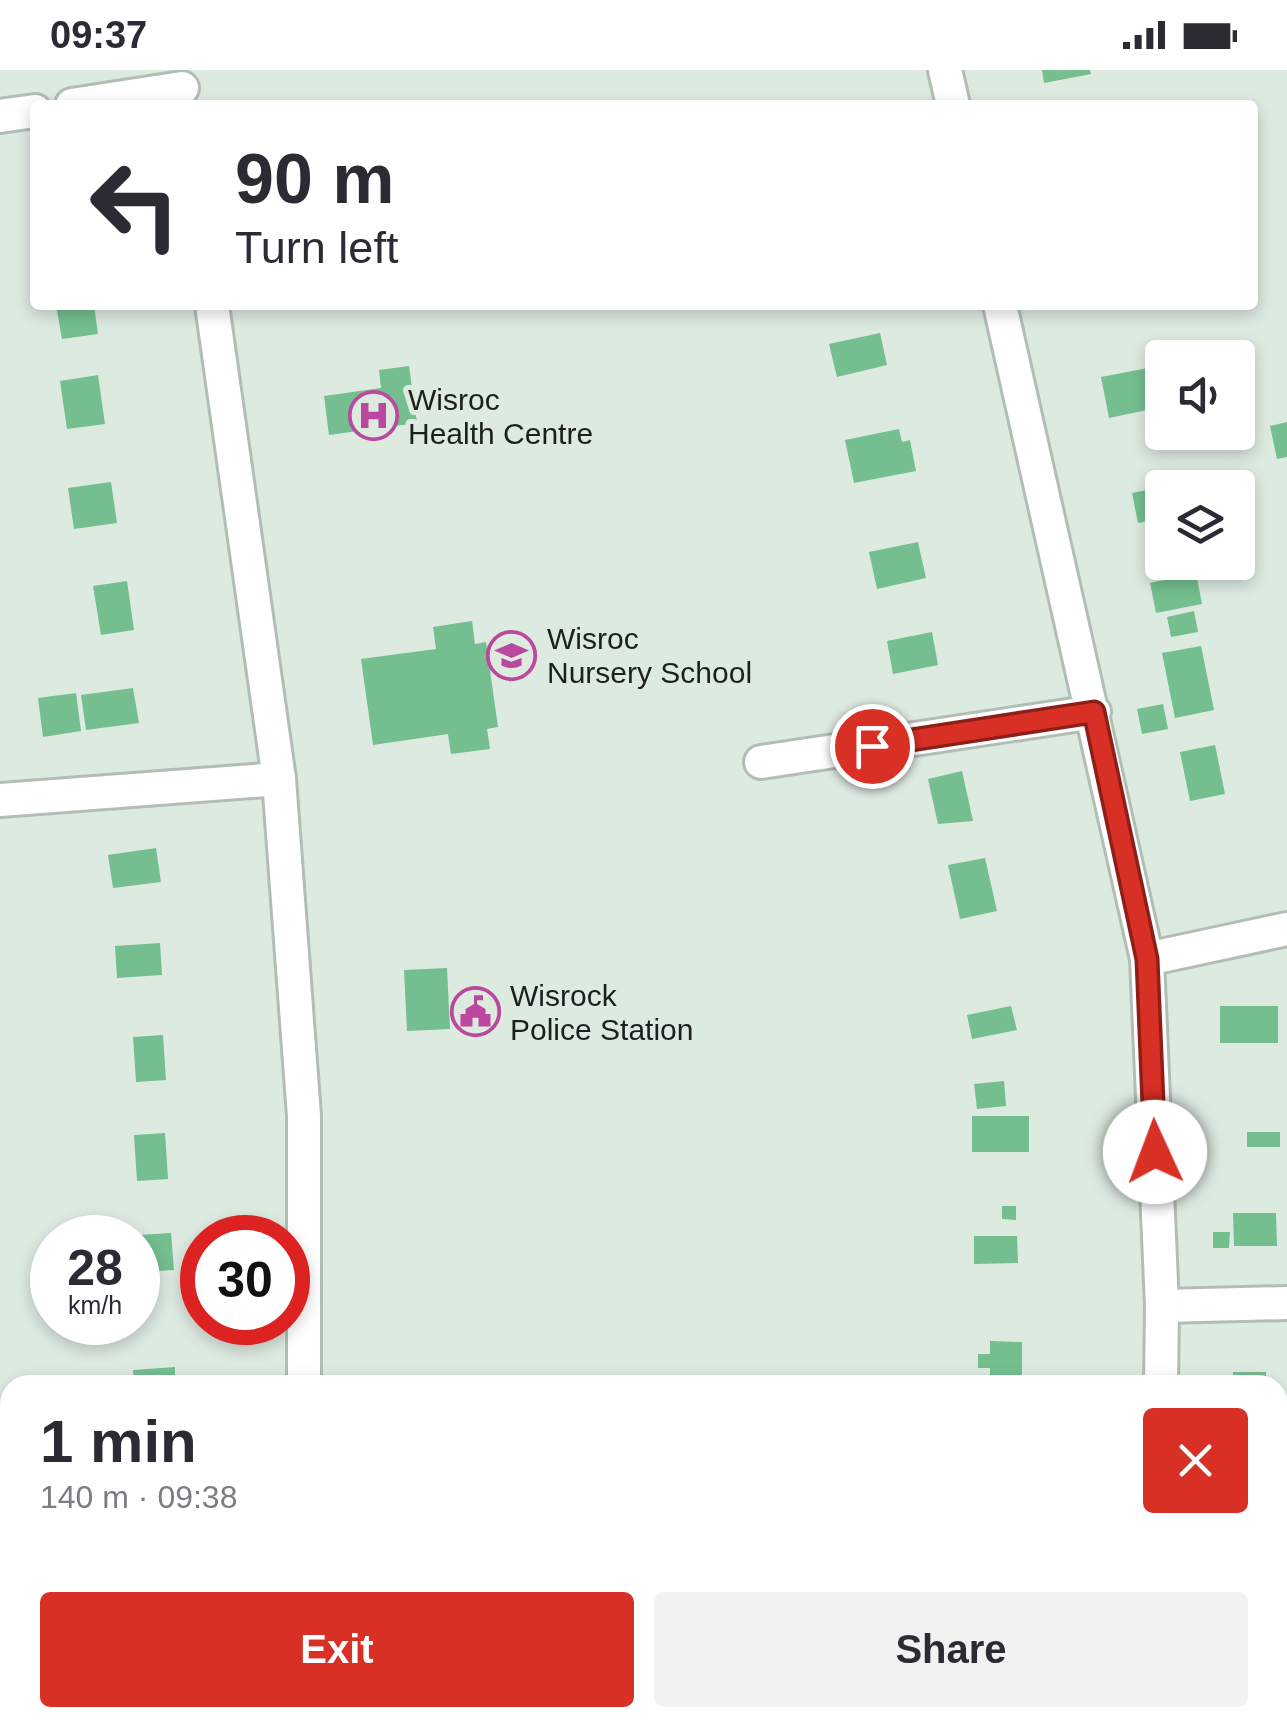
<!DOCTYPE html>
<meta charset="utf-8">
<style>
:root{--surface:#fff;--page:#f2f2f3;--text:#2b2b33;--muted:#7c7c81;--accent:#d93025}
body{margin:0;font-family:Helvetica,sans-serif;background:var(--page);color:var(--text);height:100vh;display:flex;flex-direction:column;font-size:38px;white-space:nowrap}
*{box-sizing:border-box;margin:0}
p{font-size:32px;color:var(--muted)}
.icon{flex:none;width:55px;height:55px;fill:none;stroke:currentColor;stroke-width:2;stroke-linecap:round;stroke-linejoin:round}
.map{position:relative;flex:1;overflow:hidden}
.sheet{position:absolute;left:0px;top:1305px;width:1288px;height:352px;display:flex;flex-direction:column;background:var(--surface);border-radius:30px 30px 0 0;box-shadow:0 5px 15px #0003}
.sheet>*{flex:none}
.top-card{position:absolute;left:30px;top:30px;width:1228px;height:210px;border-radius:10px;box-shadow:0 5px 15px #0003;background:#fff;color:var(--text);overflow:hidden}
.controls{position:absolute;left:1145px;top:270px;display:grid;gap:20px}
.controls a{display:grid;place-items:center;width:110px;height:110px;border-radius:10px;background:var(--surface);box-shadow:0 5px 15px #0003;font-size:50px}
.speed{position:absolute;left:30px;top:1145px;display:flex;gap:20px;font-size:50px;font-weight:700;text-align:center}
.speed>*{display:grid;place-content:center;width:130px;height:130px;border-radius:50%;background:var(--surface);box-shadow:0 5px 15px #0003;line-height:1}
.speed small{font-size:25px;font-weight:400}
.speed .limit{border:15px solid #d22;background:#fff;color:#111}
.pin{position:absolute;display:grid;place-items:center;width:85px;height:85px;color:#fff;margin:-42px;border:5px solid #fff;border-radius:50%;box-shadow:0 2px 10px #0007}
.me{position:absolute;width:110px;margin:-55px;rotate:358deg;stroke-linejoin:round;filter:drop-shadow(0 0 8px #0008)}
.turn{display:flex;align-items:center;gap:35px;height:210px;padding:0 40px;font-size:45px}
.turn .icon{width:130px;height:130px;stroke-width:2.5}
.turn b{display:block;font-size:70px;line-height:85px}
.round{display:grid;place-items:center;flex:none;width:105px;height:105px;border-radius:10px;background:var(--page)}
.overview{display:flex;align-items:center;justify-content:space-between;height:170px;padding:0 40px}
h1{font-size:60px;font-weight:700;line-height:75px}
.primary-button{display:flex;gap:20px;margin-top:auto;padding:20px 40px}
.primary-button a{flex:1;height:115px;border-radius:10px;background:var(--accent);color:#fff;font-size:40px;font-weight:700;line-height:115px;text-align:center}
.primary-button a+a{background:var(--page);color:var(--text)}
.status{display:flex;justify-content:space-between;align-items:center;height:70px;padding:0 50px;background:var(--surface);direction:ltr}
.status svg{height:28px;fill:currentColor}
.map>svg:first-child{display:block}
</style>
<div class="status"><b>09:37</b><svg viewBox="0 0 49 12"><path d="M0 12V9h3v3zM5 12V6h3v6zM10 12V3h3v9zM15 12V0h3v12zM26 1h20v11H26zM47 4h2v5h-2z"/></svg></div>
<div class="map">
<svg width="1287" height="1656" viewBox="0 0 1287 1656">
<rect width="100%" height="100%" fill="#ddeae0"/>
<g fill="#74be8f">
<polygon points="1042,0 1090,0 1091,4 1044,13"/>
<polygon points="56,235 94,235 98,264 62,269"/>
<polygon points="880,263 887,295 837,307 829,274"/>
<polygon points="409,296 417,353 329,365 324,326 381,318 379,300"/>
<polygon points="1153,297 1161,337 1109,348 1101,307"/>
<polygon points="98,305 105,354 67,359 60,311"/>
<polygon points="1287,352 1287,387 1277,389 1270,356"/>
<polygon points="899,359 902,372 910,370 916,401 854,413 845,370"/>
<polygon points="111,412 117,453 74,459 68,418"/>
<polygon points="1162,417 1162,448 1138,453 1132,423"/>
<polygon points="918,472 926,508 877,519 869,482"/>
<polygon points="1196,503 1202,534 1156,543 1150,513"/>
<polygon points="127,511 134,560 101,565 93,516"/>
<polygon points="1194,541 1198,562 1171,567 1167,547"/>
<polygon points="472,551 475,574 486,572 498,657 487,659 490,679 451,684 448,664 373,675 361,589 436,579 433,557"/>
<polygon points="932,562 938,595 893,604 887,571"/>
<polygon points="1201,576 1214,640 1175,648 1162,583"/>
<polygon points="133,618 139,653 86,660 81,625"/>
<polygon points="76,623 81,661 43,667 38,628"/>
<polygon points="1163,634 1168,659 1142,664 1137,639"/>
<polygon points="1215,675 1225,724 1190,731 1180,682"/>
<polygon points="962,701 973,751 938,754 928,709"/>
<polygon points="156,778 161,812 113,818 108,785"/>
<polygon points="985,788 997,841 960,849 948,795"/>
<polygon points="160,873 162,905 117,908 115,876"/>
<polygon points="447,898 450,959 407,961 404,900"/>
<polygon points="1011,936 1017,960 972,969 967,945"/>
<rect x="1220" y="936" width="58" height="37"/>
<polygon points="163,965 166,1010 136,1012 133,967"/>
<polygon points="1004,1011 1006,1036 977,1039 974,1014"/>
<rect x="972" y="1046" width="57" height="36"/>
<rect x="1247" y="1062" width="33" height="15"/>
<polygon points="165,1063 168,1109 137,1111 134,1065"/>
<polygon points="1002,1136 1016,1136 1016,1150 1002,1149"/>
<polygon points="1233,1143 1276,1143 1277,1176 1234,1176"/>
<polygon points="1213,1162 1230,1162 1229,1178 1213,1178"/>
<polygon points="171,1163 174,1200 138,1202 138,1165"/>
<polygon points="974,1166 1017,1166 1018,1193 974,1194"/>
<polygon points="990,1271 1022,1272 1022,1315 990,1315 990,1298 978,1298 978,1284 990,1284"/>
<polygon points="175,1297 175,1315 134,1315 133,1300"/>
<polygon points="1233,1302 1266,1302 1266,1315 1234,1315"/>
</g>
<g fill="none" stroke-linecap="round" stroke-linejoin="round">
<defs>
<g id="street">
<polyline points="945,0 953,35"/>
<polyline points="72,35 182,18"/>
<polyline points="0,46 35,41"/>
<polyline points="212,235 279,709 304,1046 304,1315"/>
<polyline points="1000,235 1147,889 1162,1236 1287,1233"/>
<polyline points="761,692 1094,642"/>
<polyline points="0,730 279,709"/>
<polyline points="1147,889 1287,859"/>
<polyline points="1161,1315 1162,1236"/>
<polyline points="0,1387 10,1390"/>
<polyline points="1278,1532 1287,1531"/>
<polyline points="223,1656 226,1648"/>
<polyline points="1158,1656 1158,1648"/>
</g>
</defs>
<use href="#street" stroke="#b2beb5" stroke-width="38"/>
<use href="#street" stroke="#fff" stroke-width="32"/>
</g>
<g fill="none" stroke-linecap="round" stroke-linejoin="round">
<defs>
<polyline id="route" points="872,676 1094,642 1147,889 1155,1082"/>
</defs>
<use href="#route" stroke="#8d1f18" stroke-width="25"/>
<use href="#route" stroke="#d93025" stroke-width="18"/>
</g>
<defs>
<symbol id="hospital-ring" viewBox="-11 -11 22 22"><circle r="9.5" fill="#ddeae0" stroke="#bc479e" stroke-width="1.5"/><path d="M-5-5h3v3.5h4V-5h3V5h-3V1.5h-4V5h-3Z" fill="#bc479e"/></symbol>
<symbol id="school-ring" viewBox="-11 -11 22 22"><circle r="9.5" fill="#ddeae0" stroke="#bc479e" stroke-width="1.5"/><path d="M0-5L7-2L0 1L-7-2ZM-4 1L0 2.5L4 1V4Q0 6-4 4Z" fill="#bc479e"/></symbol>
<symbol id="civic-ring" viewBox="-11 -11 22 22"><circle r="9.5" fill="#ddeae0" stroke="#bc479e" stroke-width="1.5"/><path d="M-.6-6.5H3V-4.5H.6V-3L4-1V1h2V6H-6V1h2V-1L-.6-3ZM-1.2 2.5V6h2.4V2.5Z" fill="#bc479e"/></symbol>
</defs>
<g fill-rule="evenodd">
<use href="#hospital-ring" x="346" y="318" width="55" height="55"/>
<use href="#school-ring" x="484" y="558" width="55" height="55"/>
<use href="#civic-ring" x="448" y="914" width="55" height="55"/>
</g>
<g text-anchor="middle" dominant-baseline="central" stroke-width="10" stroke-linejoin="round" paint-order="stroke">
<g font-size="30" fill="#1c201d" stroke="#ddeae0" text-anchor="start">
<text x="408" y="329">Wisroc<tspan x="408" dy="34">Health Centre</tspan></text>
<text x="547" y="568">Wisroc<tspan x="547" dy="34">Nursery School</tspan></text>
<text x="510" y="925">Wisrock<tspan x="510" dy="34">Police Station</tspan></text>
</g>
</g>
</svg>
<div class="controls">
<a><svg class="icon" aria-label="sound" viewBox="0 0 24 24"><path d="M4 9h4l5-4v14l-5-4H4zM17 9q2 3 0 6"/></svg></a>
<a><svg class="icon" aria-label="layers" viewBox="0 0 24 24"><path d="M12 4l9 5-9 5-9-5zM3 14l9 5 9-5"/></svg></a>
</div>
<div class="speed"><div>28<small>km/h</small></div><div class="limit">30</div></div>
<div class="pin" style="left:872px;top:676px;background:#d93025"><svg class="icon" aria-label="arrive" viewBox="0 0 24 24"><path d="M6 21V4h12l-3 4 3 4H6"/></svg></div>
<svg class="me" style="left:1155px;top:1082px" viewBox="-20 -20 40 40"><circle r="19" fill="#fff"/><path d="M0-13L10 11 0 6-10 11z" fill="#d93025"/></svg>
<div class="top-card">
<div class="turn"><svg class="icon" aria-label="left" viewBox="0 0 24 24"><path d="M17 20v-9H6M10 6l-5 5 5 5"/></svg><div><b>90 m</b>Turn left</div></div>
</div>
<section class="sheet">
<div class="overview"><div><h1>1 min</h1><p>140 m · 09:38</p></div><a class="round" style="background:#d93025;color:#fff"><svg class="icon" aria-label="close" viewBox="0 0 24 24"><path d="M6 6l12 12M18 6L6 18"/></svg></a></div>
<div class="primary-button"><a>Exit</a><a>Share</a></div>
</section>
</div>
